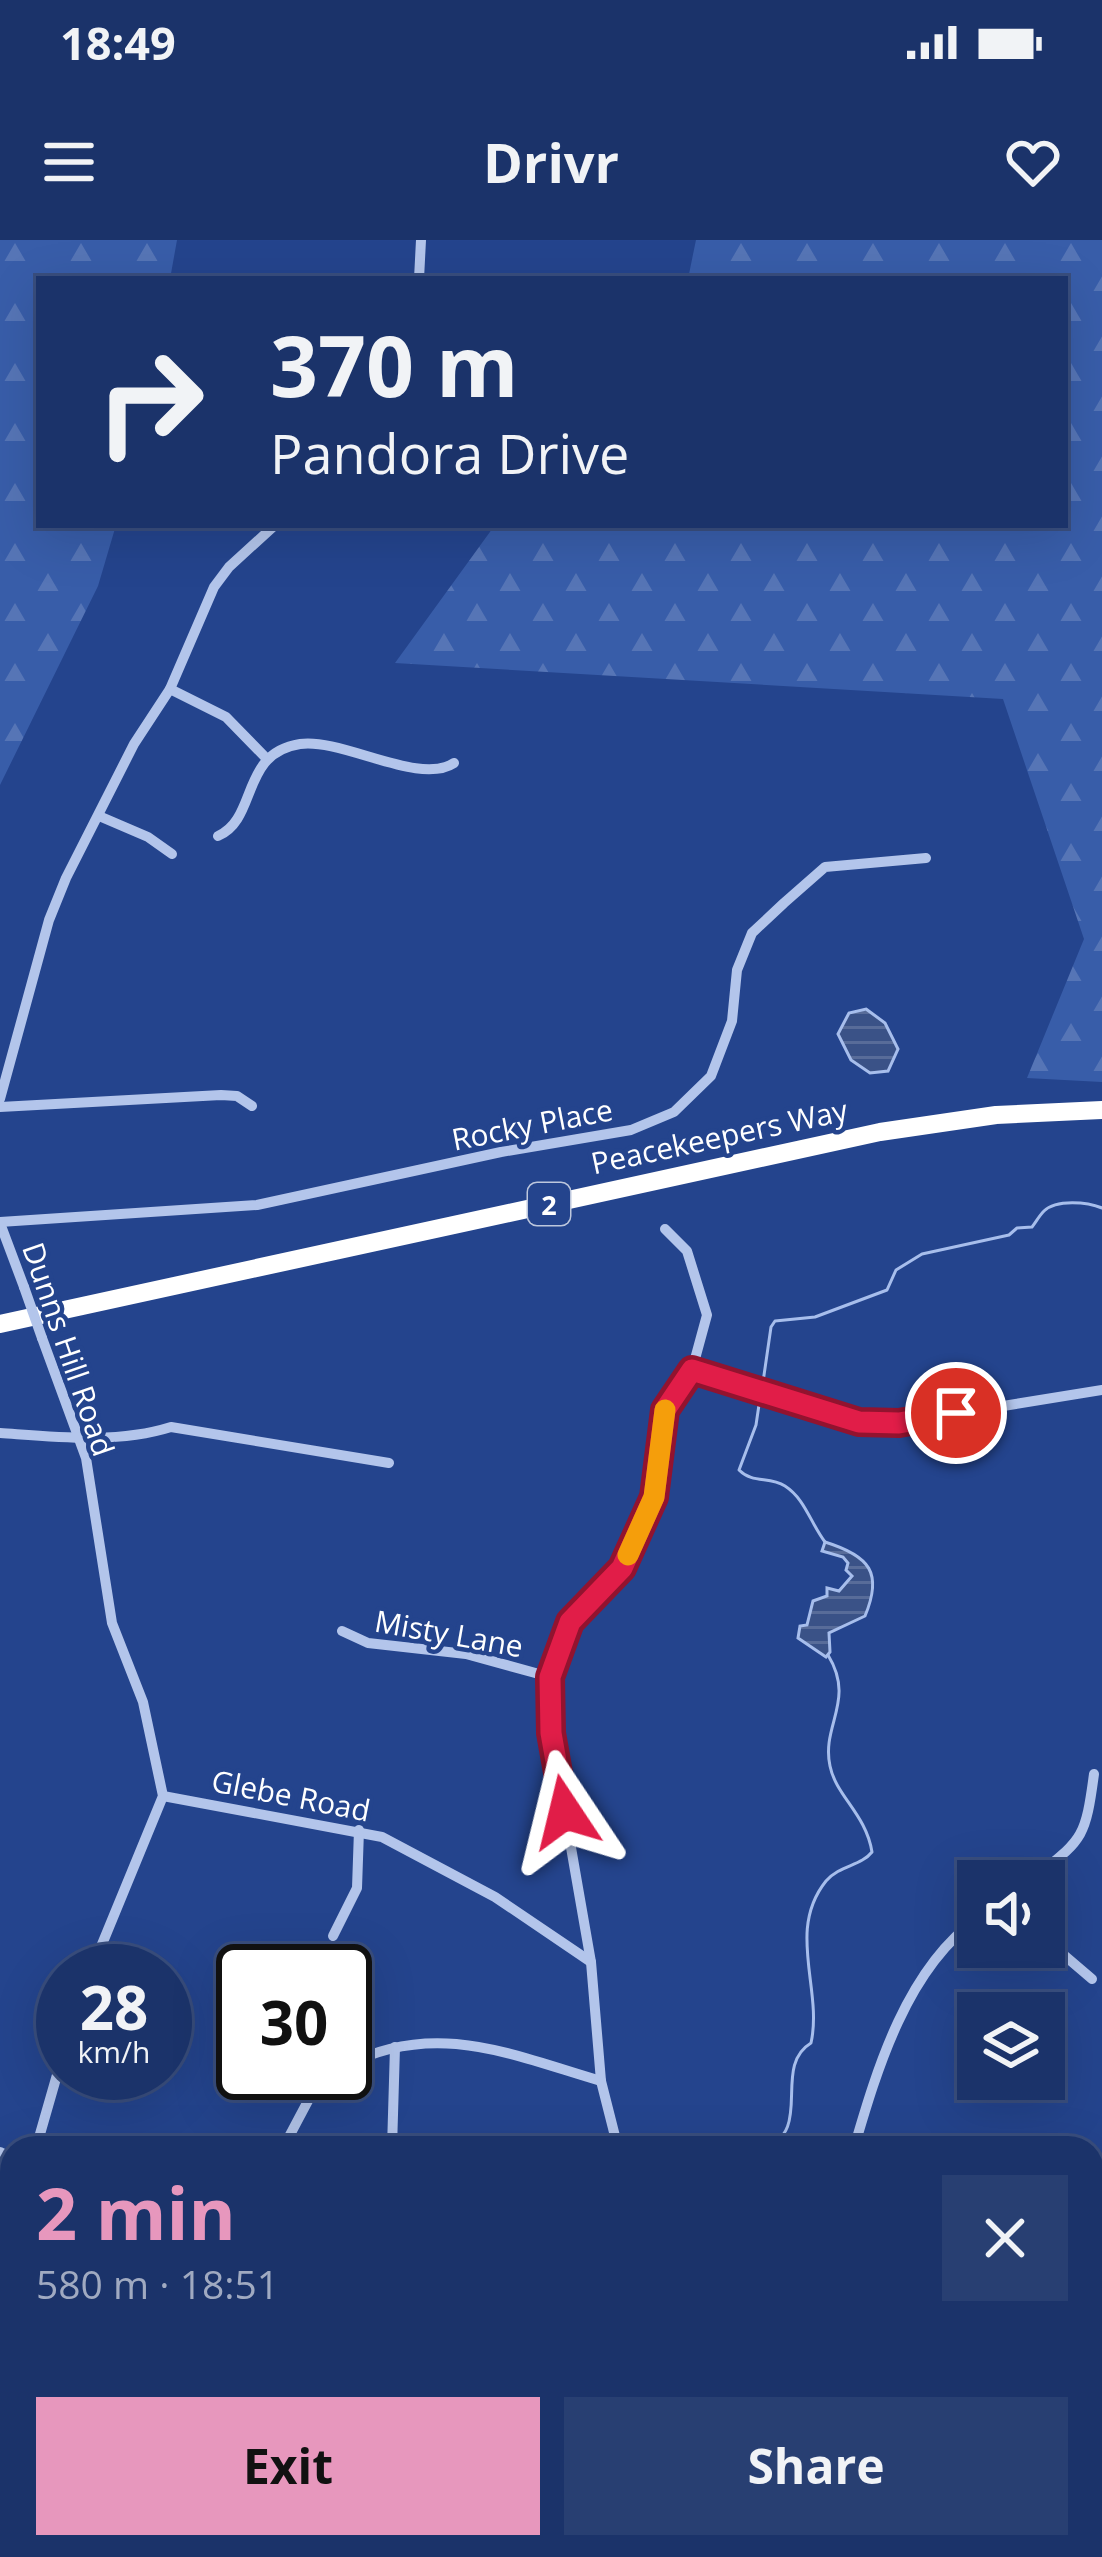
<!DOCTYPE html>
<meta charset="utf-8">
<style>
:root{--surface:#1b336a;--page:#283f72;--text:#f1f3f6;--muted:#a0aac1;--line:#394e7e;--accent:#e797bd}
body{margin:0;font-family:"Open Sans",sans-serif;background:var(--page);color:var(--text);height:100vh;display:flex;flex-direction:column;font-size:45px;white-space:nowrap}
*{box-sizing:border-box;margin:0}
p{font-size:39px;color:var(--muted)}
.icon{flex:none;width:66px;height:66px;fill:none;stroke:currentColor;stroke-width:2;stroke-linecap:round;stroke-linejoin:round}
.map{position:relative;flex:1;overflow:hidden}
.sheet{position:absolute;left:0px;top:1896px;width:1104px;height:423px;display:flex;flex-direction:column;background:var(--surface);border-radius:36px 36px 0 0;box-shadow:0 12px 48px #0002,0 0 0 3px var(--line)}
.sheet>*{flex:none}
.top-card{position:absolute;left:36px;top:36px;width:1032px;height:252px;border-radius:0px;box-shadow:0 12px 48px #0002,0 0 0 3px var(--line);background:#1b336a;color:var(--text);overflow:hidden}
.fabs{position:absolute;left:957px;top:1620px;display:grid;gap:24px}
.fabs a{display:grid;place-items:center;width:108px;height:108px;border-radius:0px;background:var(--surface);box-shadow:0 12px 48px #0002,0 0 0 3px var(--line);font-size:60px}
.speed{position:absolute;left:36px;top:1704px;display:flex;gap:24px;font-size:60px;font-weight:700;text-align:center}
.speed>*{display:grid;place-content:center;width:156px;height:156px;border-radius:50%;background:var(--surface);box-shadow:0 12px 48px #0002,0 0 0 3px var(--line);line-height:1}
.speed small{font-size:30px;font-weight:400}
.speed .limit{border:6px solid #111;border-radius:18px;background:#fff;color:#111}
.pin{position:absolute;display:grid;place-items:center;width:102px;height:102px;color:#fff;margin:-51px;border:6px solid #fff;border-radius:50%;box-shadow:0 3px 12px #0007}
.me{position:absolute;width:132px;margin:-66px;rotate:350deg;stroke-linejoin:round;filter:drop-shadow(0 0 9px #0008)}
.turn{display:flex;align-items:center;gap:42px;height:252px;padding:0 36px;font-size:54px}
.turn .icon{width:156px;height:156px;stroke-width:2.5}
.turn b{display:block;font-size:84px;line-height:102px}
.round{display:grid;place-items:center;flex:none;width:126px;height:126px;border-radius:0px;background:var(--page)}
.headline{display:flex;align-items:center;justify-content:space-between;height:204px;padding:0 36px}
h1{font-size:72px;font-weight:700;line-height:90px;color:var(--accent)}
.primary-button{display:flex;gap:24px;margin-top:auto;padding:24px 36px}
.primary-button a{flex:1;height:138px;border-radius:0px;background:var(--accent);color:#111;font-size:48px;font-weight:700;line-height:138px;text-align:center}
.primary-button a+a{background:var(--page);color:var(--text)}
.status{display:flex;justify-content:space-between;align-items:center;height:84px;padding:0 60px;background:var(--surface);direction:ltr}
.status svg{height:33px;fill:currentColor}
header{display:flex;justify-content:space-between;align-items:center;height:156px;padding:0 36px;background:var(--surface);font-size:54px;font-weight:700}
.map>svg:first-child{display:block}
</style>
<div class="status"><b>18:49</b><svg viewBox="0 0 49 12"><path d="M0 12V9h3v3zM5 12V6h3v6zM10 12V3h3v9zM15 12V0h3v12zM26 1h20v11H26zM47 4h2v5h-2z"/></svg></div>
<header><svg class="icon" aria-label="menu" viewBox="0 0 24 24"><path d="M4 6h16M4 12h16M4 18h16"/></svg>Drivr<svg class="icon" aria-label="heart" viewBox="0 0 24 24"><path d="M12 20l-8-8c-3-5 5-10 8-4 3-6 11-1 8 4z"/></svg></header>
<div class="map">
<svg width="1102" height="2317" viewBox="0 0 1102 2317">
<defs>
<pattern id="forest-firs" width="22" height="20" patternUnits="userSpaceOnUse" patternTransform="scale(3)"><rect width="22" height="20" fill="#385da9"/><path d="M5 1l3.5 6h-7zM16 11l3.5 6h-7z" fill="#5675b6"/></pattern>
<pattern id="water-rules" width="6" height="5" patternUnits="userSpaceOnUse" patternTransform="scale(3)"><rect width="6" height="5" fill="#3a5287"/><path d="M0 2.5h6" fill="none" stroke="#586c99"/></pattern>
</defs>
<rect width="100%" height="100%" fill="#24448d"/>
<g fill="url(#forest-firs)">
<polygon points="0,0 177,0 170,39 39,39 39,285 116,285 98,346 0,545"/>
<polygon points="696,0 1102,0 1102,842 1027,838 1084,699 1003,459 395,423 495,285 1065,285 1065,39 688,39"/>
</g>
<g fill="url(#water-rules)" stroke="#a7beec" stroke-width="3">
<polygon points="866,769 885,783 898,809 888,831 870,833 851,820 838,794 849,773"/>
<path d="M825,1302c45,14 58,31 40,74l-36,17 1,19 -4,5 -28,-19 2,-12 7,-1 6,-24 14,-5v-8l12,3 13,-15 -6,-6 2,-7 -5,-6 -21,-6z"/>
</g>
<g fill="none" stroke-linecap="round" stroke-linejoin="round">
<g stroke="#a7beec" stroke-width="3">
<path d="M763,1142l8,-55 4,-6 40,-4 72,-27 9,-20 26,-16 87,-19 8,-7 15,-1c4,-5 7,-11 12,-16 12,-12 44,-9 58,-3"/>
<path d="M760,1158l-4,27 -17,45c14,14 30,6 46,16 20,13 25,36 40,56"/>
<path d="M763,1908c52,-16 8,-81 48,-105 12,-54 -25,-112 15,-162 14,-16 35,-15 46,-29 -6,-38 -36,-56 -42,-86 -9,-41 26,-65 -2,-111"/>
<polyline points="672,2317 675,2307"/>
</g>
<g stroke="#b3c5eb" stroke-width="10">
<polyline points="419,39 421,0"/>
<polyline points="170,449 226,477 267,519"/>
<polyline points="99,576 148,597 172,614"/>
<path d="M218,596c40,-17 22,-83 82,-92 43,-6 119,42 154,19"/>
<polyline points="0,859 49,680 66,638 134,504 170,449 214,347 229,327 275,285"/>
<polyline points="0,867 221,855 237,856 252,866"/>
<polyline points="0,982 257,965 501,912 631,890 674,872 711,836 732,781 737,730 752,693 784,663 825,627 926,618"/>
<polyline points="0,983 24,1047"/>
<polyline points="42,1098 86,1218 112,1383 143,1462 163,1556 91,1731"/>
<polyline points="692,1130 839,1177 870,1183 910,1181 1102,1150"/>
<path d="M0,1193c56,4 117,11 171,-6l218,36"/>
<polyline points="342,1391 368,1403 466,1414 550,1437"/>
<polyline points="163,1556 382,1597 495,1657 591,1722"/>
<path d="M1030,1641c52,-42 55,-39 64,-107"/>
<polyline points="333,1696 357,1648 359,1590"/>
<polyline points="1044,1698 1092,1739"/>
<path d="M345,1826c90,-47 167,-11 256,15"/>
<polyline points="36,1908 63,1814"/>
<polyline points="283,1908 309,1859 334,1833"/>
<polyline points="392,1908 395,1807"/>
<polyline points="618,1908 601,1841 591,1722 551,1493 550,1437 570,1382 622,1328 654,1257 665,1170 692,1130 707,1075 687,1011 665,989"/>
<path d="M854,1908c23,-79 53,-180 124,-230"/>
<polyline points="0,1912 12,1918"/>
<polyline points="1092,2217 1102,2215"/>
<polyline points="530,2307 537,2317"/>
<polyline points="579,2307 581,2317"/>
<polyline points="11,2317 4,2234 12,2185"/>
<polyline points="357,2317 376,2307"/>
<polyline points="767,2317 769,2307"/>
</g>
<polyline stroke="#fff" stroke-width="18" points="0,1084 880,892 996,875 1102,870"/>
<polyline stroke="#b3c5eb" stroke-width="10" points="24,1047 42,1098"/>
</g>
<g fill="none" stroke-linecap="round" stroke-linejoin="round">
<defs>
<polyline id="route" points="565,1572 551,1493 550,1437 570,1382 622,1328 654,1257 665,1170 692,1130 859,1182 899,1183 956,1173"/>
</defs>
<use href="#route" stroke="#92132f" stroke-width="30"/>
<use href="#route" stroke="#e11d48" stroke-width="21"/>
<polyline stroke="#f59e0b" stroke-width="21" points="628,1315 654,1257 665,1170"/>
</g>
<g text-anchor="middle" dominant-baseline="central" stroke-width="9" stroke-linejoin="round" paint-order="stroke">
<rect fill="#24448d" stroke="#bdc7dd" stroke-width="3" x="528" y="943" width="42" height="42" rx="9"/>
<g font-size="27" font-weight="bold" fill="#fff">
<text x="549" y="964">2</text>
</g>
<g font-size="30" fill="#fff" stroke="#24448d">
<text transform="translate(532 884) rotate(-11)">Rocky Place</text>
<text transform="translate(719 896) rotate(-12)">Peacekeepers Way</text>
<text transform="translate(69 1109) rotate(71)">Dunns Hill Road</text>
<text transform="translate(449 1393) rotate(10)">Misty Lane</text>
<text transform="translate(291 1555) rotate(11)">Glebe Road</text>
</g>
</g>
</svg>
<div class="fabs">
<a><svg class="icon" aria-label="sound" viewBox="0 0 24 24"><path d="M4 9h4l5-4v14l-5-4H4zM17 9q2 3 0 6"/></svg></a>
<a><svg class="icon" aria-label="layers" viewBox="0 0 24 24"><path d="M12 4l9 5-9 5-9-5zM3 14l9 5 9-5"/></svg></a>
</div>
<div class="speed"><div>28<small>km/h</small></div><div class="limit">30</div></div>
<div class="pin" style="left:956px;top:1173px;background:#d93025"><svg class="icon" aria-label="arrive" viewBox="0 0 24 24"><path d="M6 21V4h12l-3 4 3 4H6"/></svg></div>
<svg class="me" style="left:565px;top:1572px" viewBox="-20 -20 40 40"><path d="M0-17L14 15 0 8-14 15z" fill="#e11d48" stroke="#fff" stroke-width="4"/></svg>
<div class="top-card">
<div class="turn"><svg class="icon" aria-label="right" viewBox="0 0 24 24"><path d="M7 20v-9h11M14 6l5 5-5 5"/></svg><div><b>370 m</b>Pandora Drive</div></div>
</div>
<section class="sheet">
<div class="headline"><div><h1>2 min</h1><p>580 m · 18:51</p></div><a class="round"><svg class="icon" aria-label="close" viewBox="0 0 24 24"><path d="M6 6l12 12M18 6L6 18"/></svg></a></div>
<div class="primary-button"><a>Exit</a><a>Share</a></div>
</section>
</div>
